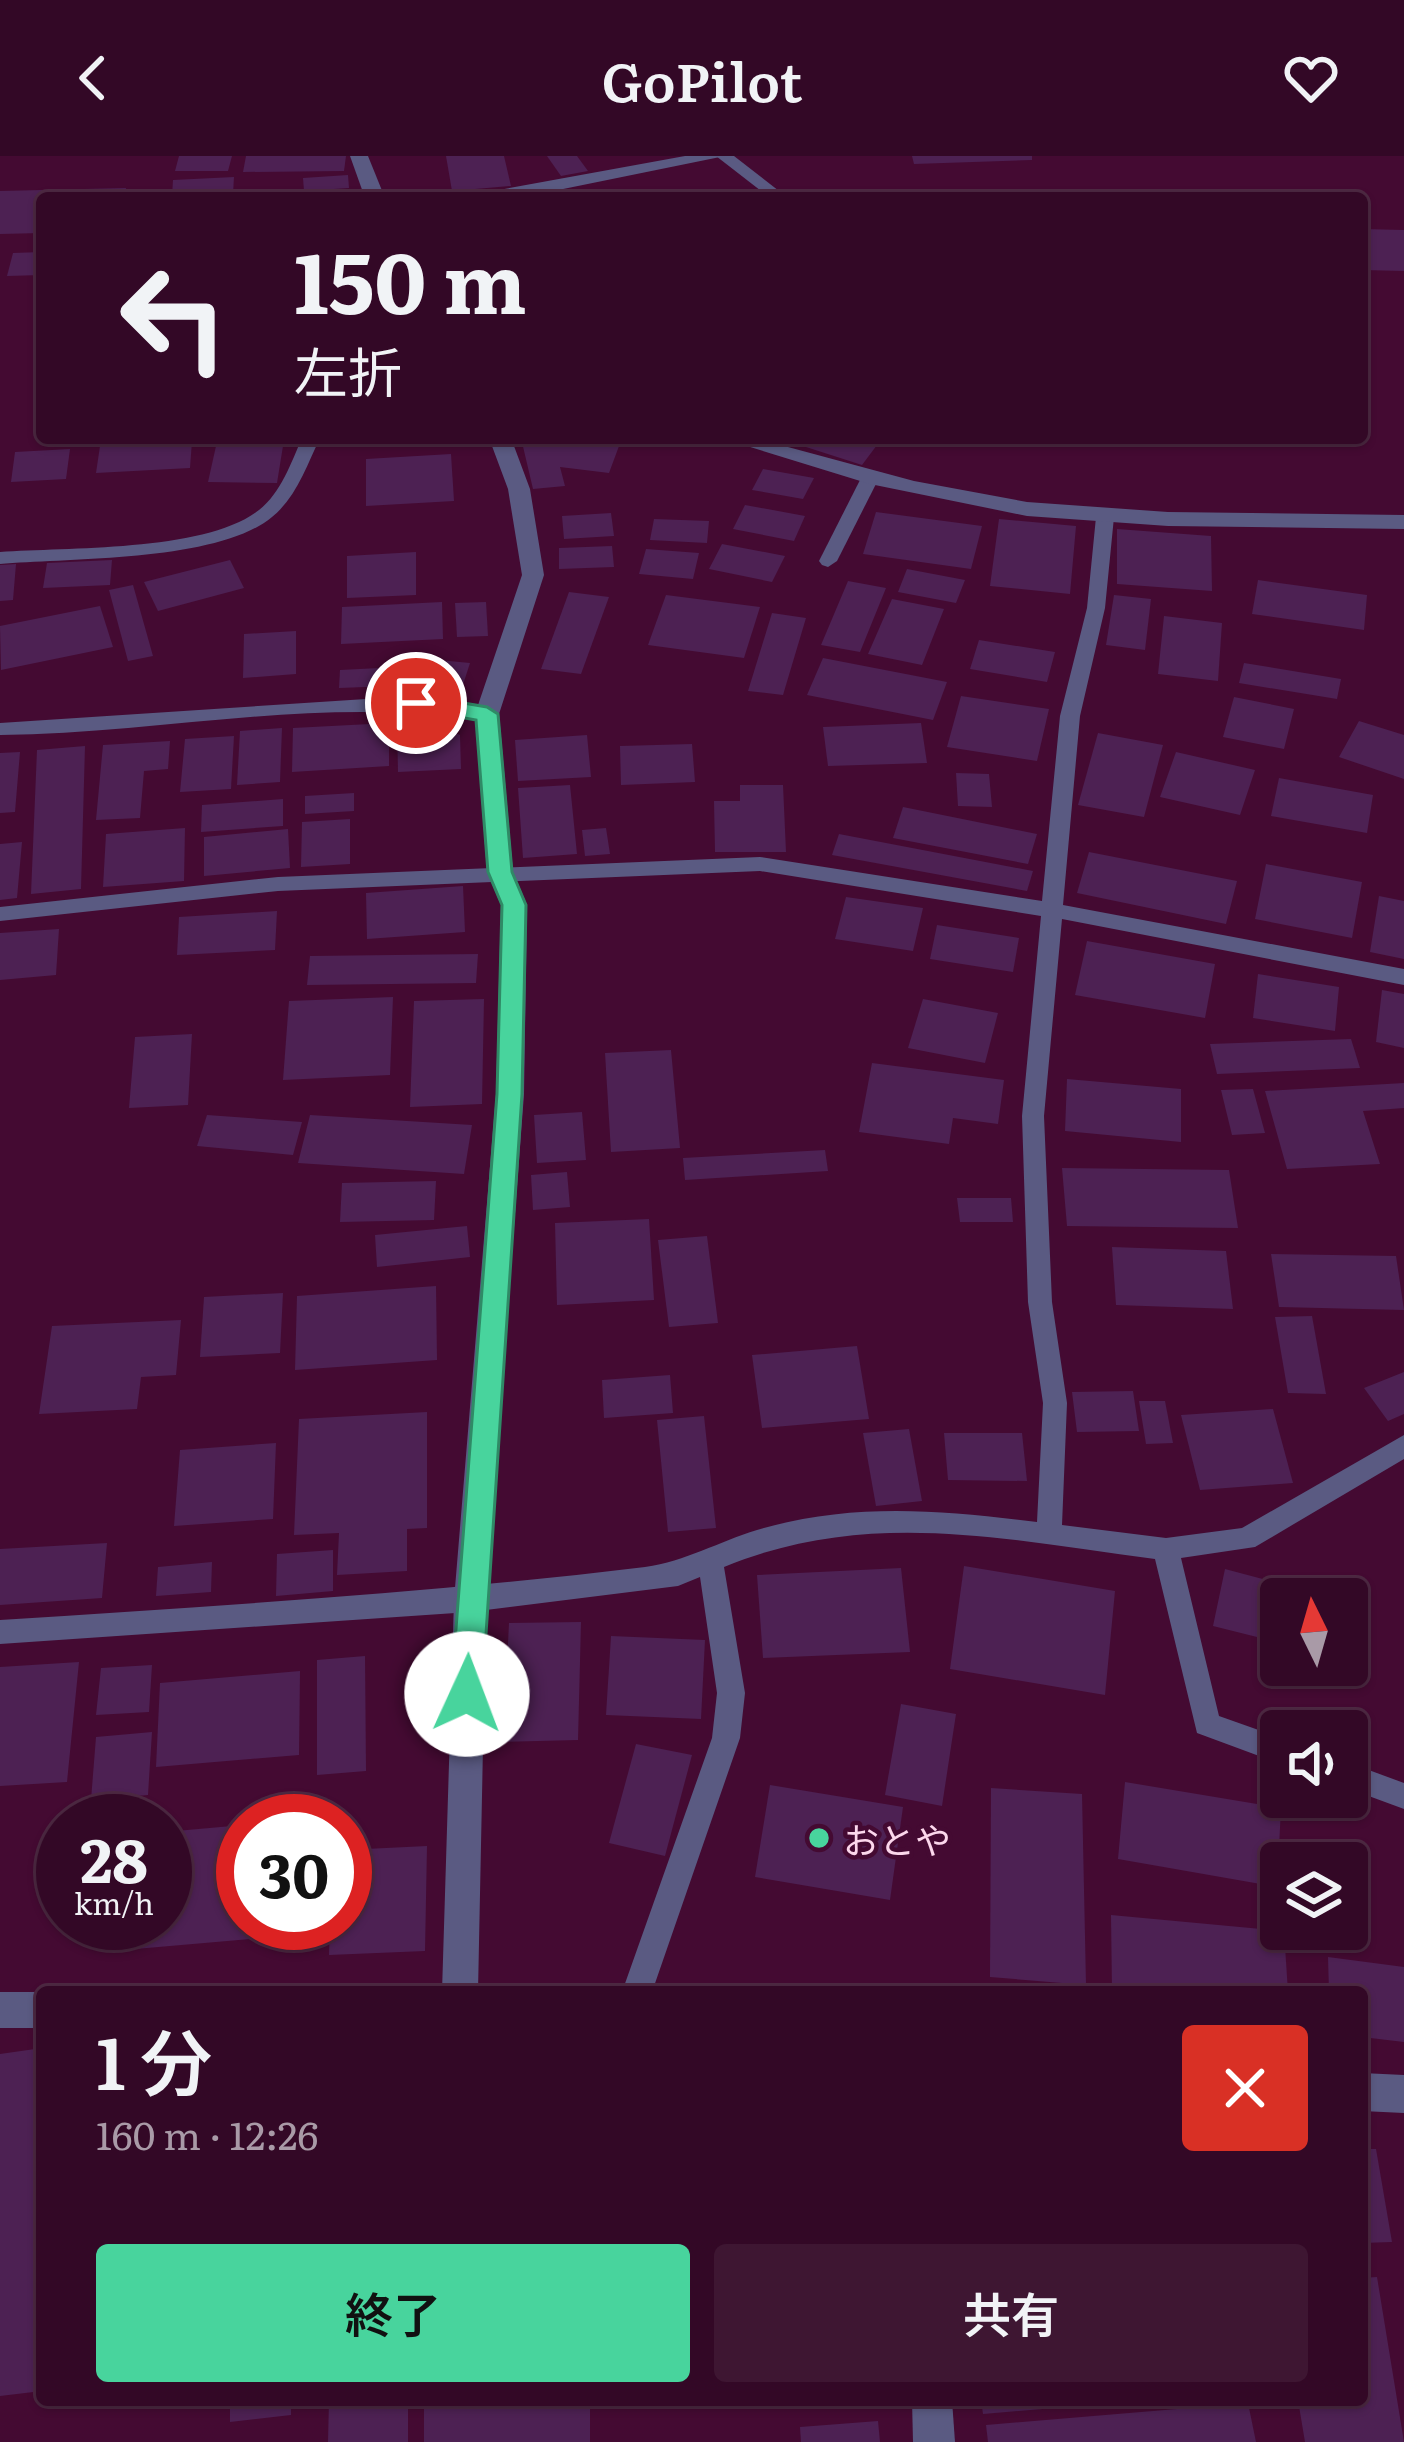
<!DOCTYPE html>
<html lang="ja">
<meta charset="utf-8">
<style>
:root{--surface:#330826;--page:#3e1632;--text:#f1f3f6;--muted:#a99aa7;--line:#4e2943;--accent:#48d49d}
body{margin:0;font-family:Literata,"Noto Sans JP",serif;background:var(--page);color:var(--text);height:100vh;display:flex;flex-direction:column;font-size:45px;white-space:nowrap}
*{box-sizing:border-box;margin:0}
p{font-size:39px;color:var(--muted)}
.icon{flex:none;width:66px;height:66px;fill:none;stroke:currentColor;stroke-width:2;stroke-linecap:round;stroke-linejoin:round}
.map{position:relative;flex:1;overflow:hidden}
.sheet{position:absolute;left:36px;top:1830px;width:1332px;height:420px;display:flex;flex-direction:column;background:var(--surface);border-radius:12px;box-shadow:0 3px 9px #0004,0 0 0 3px var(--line)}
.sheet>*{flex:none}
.top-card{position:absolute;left:36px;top:36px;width:1332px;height:252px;border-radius:12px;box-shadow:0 3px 9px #0004,0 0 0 3px var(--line);background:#330826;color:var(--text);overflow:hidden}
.needle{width:78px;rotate:355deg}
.buttons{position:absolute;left:1260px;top:1422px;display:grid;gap:24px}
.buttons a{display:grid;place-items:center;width:108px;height:108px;border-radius:12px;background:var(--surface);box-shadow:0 3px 9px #0004,0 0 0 3px var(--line);font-size:60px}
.speed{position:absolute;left:36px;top:1638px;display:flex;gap:24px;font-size:60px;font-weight:700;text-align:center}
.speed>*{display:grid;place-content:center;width:156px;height:156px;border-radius:50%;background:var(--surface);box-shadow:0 3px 9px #0004,0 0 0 3px var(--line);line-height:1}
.speed small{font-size:30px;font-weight:400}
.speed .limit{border:18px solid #d22;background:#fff;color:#111}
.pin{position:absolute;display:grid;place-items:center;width:102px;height:102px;color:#fff;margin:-51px;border:6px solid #fff;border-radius:50%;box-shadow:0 3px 12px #0007}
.me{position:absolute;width:132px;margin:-66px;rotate:2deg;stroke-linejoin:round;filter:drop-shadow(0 0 9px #0008)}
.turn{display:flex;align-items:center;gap:42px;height:252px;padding:0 60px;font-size:54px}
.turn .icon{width:156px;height:156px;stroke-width:2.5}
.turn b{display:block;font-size:84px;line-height:102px}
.round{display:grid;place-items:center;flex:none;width:126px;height:126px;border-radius:12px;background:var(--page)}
.head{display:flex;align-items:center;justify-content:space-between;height:204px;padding:0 60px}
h1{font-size:72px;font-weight:600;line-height:90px}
.action{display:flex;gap:24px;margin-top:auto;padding:24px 60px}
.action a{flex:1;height:138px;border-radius:12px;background:var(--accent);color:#111;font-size:48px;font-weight:600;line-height:138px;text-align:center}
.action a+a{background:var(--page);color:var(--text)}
header{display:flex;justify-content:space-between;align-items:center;height:156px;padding:0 60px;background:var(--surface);font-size:54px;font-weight:600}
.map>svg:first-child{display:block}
</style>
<header><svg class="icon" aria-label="back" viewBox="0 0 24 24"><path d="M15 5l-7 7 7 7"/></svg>GoPilot<svg class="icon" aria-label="heart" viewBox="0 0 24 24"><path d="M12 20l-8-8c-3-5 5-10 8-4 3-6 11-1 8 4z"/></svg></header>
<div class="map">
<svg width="1404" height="2286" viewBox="0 0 1404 2286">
<rect width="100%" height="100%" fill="#440a32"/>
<g fill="#4d2153">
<polygon points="179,0 232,0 228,15 175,15"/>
<polygon points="246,0 346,0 344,15 243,16"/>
<polygon points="446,0 504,0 511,30 452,35"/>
<polygon points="547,0 577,0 588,15 561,20"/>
<polygon points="912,0 1032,0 1032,4 914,8"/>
<polygon points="348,19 349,32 304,35 303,22"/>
<polygon points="234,21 233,38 172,41 173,24"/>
<polygon points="126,32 124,42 42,42 42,77 0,78 0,35"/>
<polygon points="828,35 977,36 978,42 828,42"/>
<polygon points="1362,73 1404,74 1404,115 1362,114"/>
<polygon points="42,96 42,119 7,120 13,97"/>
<polygon points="521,282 622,282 609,317 560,311 565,330 533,333"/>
<polygon points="778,282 851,282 877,289 862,309"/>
<polygon points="192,285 190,312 96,317 100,290"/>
<polygon points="216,290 283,290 277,327 208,326"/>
<polygon points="70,293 66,323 11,326 15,296"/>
<polygon points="451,298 454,345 366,350 366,303"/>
<polygon points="763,313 814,322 803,343 752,334"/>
<polygon points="745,349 805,360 794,385 733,373"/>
<polygon points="876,356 982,370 971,413 863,398"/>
<polygon points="611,357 614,380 564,383 562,360"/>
<polygon points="654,363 709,365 707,387 650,384"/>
<polygon points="999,363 1076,370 1070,438 990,430"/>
<polygon points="1117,373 1211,380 1212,435 1117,428"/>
<polygon points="722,388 785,400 772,426 709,413"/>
<polygon points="612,390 614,411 559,413 559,392"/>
<polygon points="646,393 699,397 693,423 639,418"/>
<polygon points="416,396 416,439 347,442 347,400"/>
<polygon points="112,404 110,429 43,432 47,407"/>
<polygon points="230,404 244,432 158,455 144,426"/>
<polygon points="16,408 13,444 0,445 0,409"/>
<polygon points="907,413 965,424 956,447 898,436"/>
<polygon points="1258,424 1367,439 1364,474 1252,458"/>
<polygon points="848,425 886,432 860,496 821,489"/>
<polygon points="133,429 153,500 128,505 109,434"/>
<polygon points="569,436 609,441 581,518 541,513"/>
<polygon points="666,439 760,451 744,502 648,489"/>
<polygon points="1114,439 1151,443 1145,494 1106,489"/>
<polygon points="892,443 944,453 922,509 868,498"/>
<polygon points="442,446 443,483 341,488 342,451"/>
<polygon points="486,446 488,480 457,481 455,447"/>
<polygon points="100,450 113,491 1,514 0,470"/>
<polygon points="772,457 806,462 783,539 748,535"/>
<polygon points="1164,460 1222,467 1218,525 1158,518"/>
<polygon points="296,475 296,518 243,522 244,478"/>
<polygon points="979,484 1055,496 1047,526 970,513"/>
<polygon points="823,502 947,526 933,564 807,539"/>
<polygon points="439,504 470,507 460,538 429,535"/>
<polygon points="1244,507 1341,523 1337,543 1239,527"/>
<polygon points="419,510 419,529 339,532 340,514"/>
<polygon points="961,540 1049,553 1037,605 947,591"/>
<polygon points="1234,541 1294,553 1284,593 1223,581"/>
<polygon points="428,565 460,579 461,613 398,616 397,567"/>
<polygon points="1359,565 1404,579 1404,623 1339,601"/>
<polygon points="389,567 389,610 292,616 293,572"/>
<polygon points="921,567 927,607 828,610 823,571"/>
<polygon points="282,572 280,626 237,629 240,575"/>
<polygon points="1098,577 1163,589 1144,661 1078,649"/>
<polygon points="587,579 591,621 518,625 515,584"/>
<polygon points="234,580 231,633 180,636 185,583"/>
<polygon points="170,585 168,613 144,615 140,662 96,664 103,589"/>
<polygon points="692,588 695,626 621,629 620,590"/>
<polygon points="85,590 81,733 31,738 37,594"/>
<polygon points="20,596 15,656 0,657 0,597"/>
<polygon points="1176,596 1255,614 1240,659 1160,641"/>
<polygon points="956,617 989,618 992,651 958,650"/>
<polygon points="1279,622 1373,639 1367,677 1271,660"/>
<polygon points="570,629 577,698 523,702 518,632"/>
<polygon points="740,629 783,629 786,696 715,696 714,645 740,645"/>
<polygon points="354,637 354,655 305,658 305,640"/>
<polygon points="283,643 283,670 201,676 202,649"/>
<polygon points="903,651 1037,678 1028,708 893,682"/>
<polygon points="350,663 350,708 301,711 302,666"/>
<polygon points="185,672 184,725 103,731 106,678"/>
<polygon points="606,672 610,698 585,700 582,674"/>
<polygon points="288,673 290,712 204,720 204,681"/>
<polygon points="839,678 1033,715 1027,735 832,699"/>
<polygon points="22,686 17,742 0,744 0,688"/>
<polygon points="1089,696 1237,725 1226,768 1077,737"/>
<polygon points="1266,708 1362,726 1352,782 1255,763"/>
<polygon points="463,730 465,776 367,783 366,737"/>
<polygon points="1379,740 1404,745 1404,803 1370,796"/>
<polygon points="846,741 923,752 913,795 835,783"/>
<polygon points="277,755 275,794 177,799 179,761"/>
<polygon points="937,769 1019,782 1013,816 930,803"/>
<polygon points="59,773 56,819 0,824 0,777"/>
<polygon points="1087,785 1215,808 1205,862 1075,839"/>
<polygon points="478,798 476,827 307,829 310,800"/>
<polygon points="1258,818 1339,831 1335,875 1253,862"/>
<polygon points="1382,834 1404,838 1404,892 1376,886"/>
<polygon points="393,841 390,919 283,924 289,845"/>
<polygon points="484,843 482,948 410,951 414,845"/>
<polygon points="923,843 998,857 985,907 908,892"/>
<polygon points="192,878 188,949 129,952 135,881"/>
<polygon points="1351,883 1360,912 1217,918 1210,888"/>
<polygon points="671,894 680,992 611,996 605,897"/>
<polygon points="872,907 1004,924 998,968 953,962 949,988 859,976"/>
<polygon points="1067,923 1181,933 1181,986 1065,975"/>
<polygon points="1404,927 1404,952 1363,955 1380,1008 1287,1013 1265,935"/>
<polygon points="1253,933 1265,977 1232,979 1221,934"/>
<polygon points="582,956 586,1004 537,1007 534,959"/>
<polygon points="207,959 302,966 293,999 197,990"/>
<polygon points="310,959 472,969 464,1018 298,1007"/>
<polygon points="825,994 828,1015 685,1024 683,1002"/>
<polygon points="1062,1012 1229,1014 1238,1072 1067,1070"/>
<polygon points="567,1016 570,1051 533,1054 531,1019"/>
<polygon points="436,1025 434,1064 340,1066 342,1027"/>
<polygon points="957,1042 1011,1042 1013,1066 960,1066"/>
<polygon points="649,1063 654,1144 557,1149 555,1067"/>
<polygon points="467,1070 470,1101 377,1111 375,1079"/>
<polygon points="707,1080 718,1167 669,1171 658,1084"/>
<polygon points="1112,1091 1226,1095 1233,1153 1116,1149"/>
<polygon points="1271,1098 1396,1100 1404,1154 1279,1151"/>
<polygon points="436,1130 437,1204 295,1214 297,1140"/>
<polygon points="283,1137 280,1197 200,1201 204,1141"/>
<polygon points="1312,1160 1326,1238 1288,1237 1275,1161"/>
<polygon points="181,1164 176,1219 141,1221 137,1253 39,1258 52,1170"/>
<polygon points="857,1190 869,1263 762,1272 752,1199"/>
<polygon points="1404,1216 1404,1258 1388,1265 1364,1232"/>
<polygon points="670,1219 673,1257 604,1262 602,1224"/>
<polygon points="1133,1235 1139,1275 1077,1276 1072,1236"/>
<polygon points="1139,1245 1165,1245 1173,1287 1146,1288"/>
<polygon points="1273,1253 1293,1327 1200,1334 1181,1259"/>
<polygon points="427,1256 427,1372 407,1373 407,1415 337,1419 339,1377 294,1379 299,1263"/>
<polygon points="704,1260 716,1372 668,1376 657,1264"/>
<polygon points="909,1273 922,1345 876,1350 863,1277"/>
<polygon points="944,1277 1022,1277 1027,1325 948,1324"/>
<polygon points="276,1287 273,1363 174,1370 180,1294"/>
<polygon points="107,1387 102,1442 0,1449 0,1393"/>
<polygon points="333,1394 333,1435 276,1440 277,1398"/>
<polygon points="212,1406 211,1436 156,1440 158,1411"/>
<polygon points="964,1410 1115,1435 1105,1539 950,1513"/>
<polygon points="901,1412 910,1496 763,1502 757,1419"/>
<polygon points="1225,1413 1308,1435 1307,1443 1281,1443 1281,1487 1213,1470"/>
<polygon points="581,1466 578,1584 503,1586 509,1467"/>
<polygon points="611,1480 705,1484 701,1563 606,1559"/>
<polygon points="365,1500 366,1615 317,1619 317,1504"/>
<polygon points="79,1506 67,1626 0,1630 0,1511"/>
<polygon points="152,1509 149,1556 96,1559 101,1512"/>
<polygon points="300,1515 299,1599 156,1611 160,1527"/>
<polygon points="901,1548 956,1558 942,1650 885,1639"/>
<polygon points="152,1576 148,1639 91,1644 96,1581"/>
<polygon points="636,1588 692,1599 665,1700 609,1687"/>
<polygon points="1125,1626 1281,1652 1277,1731 1118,1703"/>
<polygon points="770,1629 903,1651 890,1744 755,1721"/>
<polygon points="991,1632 1082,1638 1086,1829 990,1821"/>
<polygon points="243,1669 243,1767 285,1767 285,1780 101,1796 103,1767 165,1767 165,1676"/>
<polygon points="427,1690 425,1795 329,1799 330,1767 345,1767 345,1694"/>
<polygon points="1111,1759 1284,1775 1288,1836 1112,1836"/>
<polygon points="1328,1801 1404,1811 1404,1886 1362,1881 1362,1836 1329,1836"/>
<polygon points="42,1892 42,2235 0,2240 0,1898"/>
<polygon points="1362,1993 1376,1993 1392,2086 1362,2087"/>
<polygon points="1377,2121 1404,2286 1305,2286 1298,2244 1362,2244 1362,2122"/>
<polygon points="230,2244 291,2244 291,2259 230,2266"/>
<polygon points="329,2244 408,2244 408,2286 328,2286"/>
<rect x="424" y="2244" width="166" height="42"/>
<polygon points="981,2244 1114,2244 1114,2247 983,2258"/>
<polygon points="1248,2247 1256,2286 988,2286 986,2269"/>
<polygon points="878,2265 880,2286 801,2286 800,2271"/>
</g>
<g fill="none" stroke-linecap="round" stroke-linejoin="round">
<g fill="#5a5a82" fill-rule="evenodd">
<polygon points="716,0 734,0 788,42 770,42"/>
<path d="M302,282h18c-13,27 -24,60 -48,79 -54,45 -202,41 -272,47v-12c68,-5 206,0 259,-42 22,-17 32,-47 43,-72z"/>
<polygon points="869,319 878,324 837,405 828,411 822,409 819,405 860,324"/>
<path d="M1105,356l9,5 -9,91 -25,108 -17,189 341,64v16l-342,-66 -18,197 8,186 15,101 -5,122 104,13 76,-10 162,-93v24l-149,88 -74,11 38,158 62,22v26l-84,-31 -42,-174c-148,-19 -286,-52 -431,8l21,126 -5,45 -88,254h-30l90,-254 5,-45 -17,-116 -22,9 -208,26 -470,32v-24c216,-14 431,-27 645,-53 41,-6 73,-25 112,-37 94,-28 184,-20 280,-8l6,-119 -15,-101 -6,-186 19,-200 -281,-45 -482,20 -278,30v-14l278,-30 482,-20 282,44 18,-185 27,-108 9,-91z"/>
<path d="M366,543l121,9 10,6c-14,11 -102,-2 -127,-2 -124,-1 -246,22 -370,23v-12z"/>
<polygon points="1347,1606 1404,1627 1404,1653 1347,1632"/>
</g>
<g fill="#5a5a82" fill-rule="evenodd">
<polygon points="350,0 368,0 385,42 365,42"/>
<polygon points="685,0 725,0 519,42 478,42 488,36"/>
<polygon points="489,282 511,282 530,333 544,419 499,558 513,716 527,749 524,938 486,1444 478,1836 442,1836 454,1444 496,938 501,749 487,716 475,558 522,419 508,333"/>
<polygon points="721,282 755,282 914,325 1027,346 1168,356 1404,359 1404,373 1168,370 1027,360 870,328"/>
<polygon points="912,2244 952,2244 955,2286 913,2286"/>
</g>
<g fill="#5a5a82" fill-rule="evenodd">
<polygon points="0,1836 43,1836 42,1872 0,1872"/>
<polygon points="1362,1917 1404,1919 1404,1957 1362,1955"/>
</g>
</g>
<polygon fill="#48d49d" stroke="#2f8a66" stroke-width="3" points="416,539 487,551 498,558 512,716 526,749 522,938 482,1538 478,1548 467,1552 456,1548 451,1538 497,938 502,749 488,716 476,564 408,552 405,547"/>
<circle fill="#48d49d" stroke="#440a32" stroke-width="4.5" cx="819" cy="1682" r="12"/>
<g text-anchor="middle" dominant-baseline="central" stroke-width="9" stroke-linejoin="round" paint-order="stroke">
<g font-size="36" fill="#fcd7ec" stroke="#440a32" text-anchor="start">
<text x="843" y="1682">おとや</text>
</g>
</g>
</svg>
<div class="buttons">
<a><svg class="needle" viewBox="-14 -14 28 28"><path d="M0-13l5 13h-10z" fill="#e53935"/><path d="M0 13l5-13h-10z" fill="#a99aa7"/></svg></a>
<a><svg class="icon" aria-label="sound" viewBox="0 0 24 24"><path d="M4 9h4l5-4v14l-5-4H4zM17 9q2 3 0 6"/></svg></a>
<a><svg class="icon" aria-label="layers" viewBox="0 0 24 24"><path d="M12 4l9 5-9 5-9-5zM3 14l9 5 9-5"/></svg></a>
</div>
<div class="speed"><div>28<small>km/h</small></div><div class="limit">30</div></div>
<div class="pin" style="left:416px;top:547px;background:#d93025"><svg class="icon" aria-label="arrive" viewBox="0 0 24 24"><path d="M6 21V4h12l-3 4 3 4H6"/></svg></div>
<svg class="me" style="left:467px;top:1538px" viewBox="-20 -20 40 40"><circle r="19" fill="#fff"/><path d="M0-13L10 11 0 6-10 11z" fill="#48d49d"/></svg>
<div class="top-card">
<div class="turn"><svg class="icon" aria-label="left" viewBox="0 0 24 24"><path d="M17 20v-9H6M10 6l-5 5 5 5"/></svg><div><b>150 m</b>左折</div></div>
</div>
<section class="sheet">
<div class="head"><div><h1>1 分</h1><p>160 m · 12:26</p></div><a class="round" style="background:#d93025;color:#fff"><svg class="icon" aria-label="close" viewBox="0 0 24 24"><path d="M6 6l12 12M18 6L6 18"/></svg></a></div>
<div class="action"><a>終了</a><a>共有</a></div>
</section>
</div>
